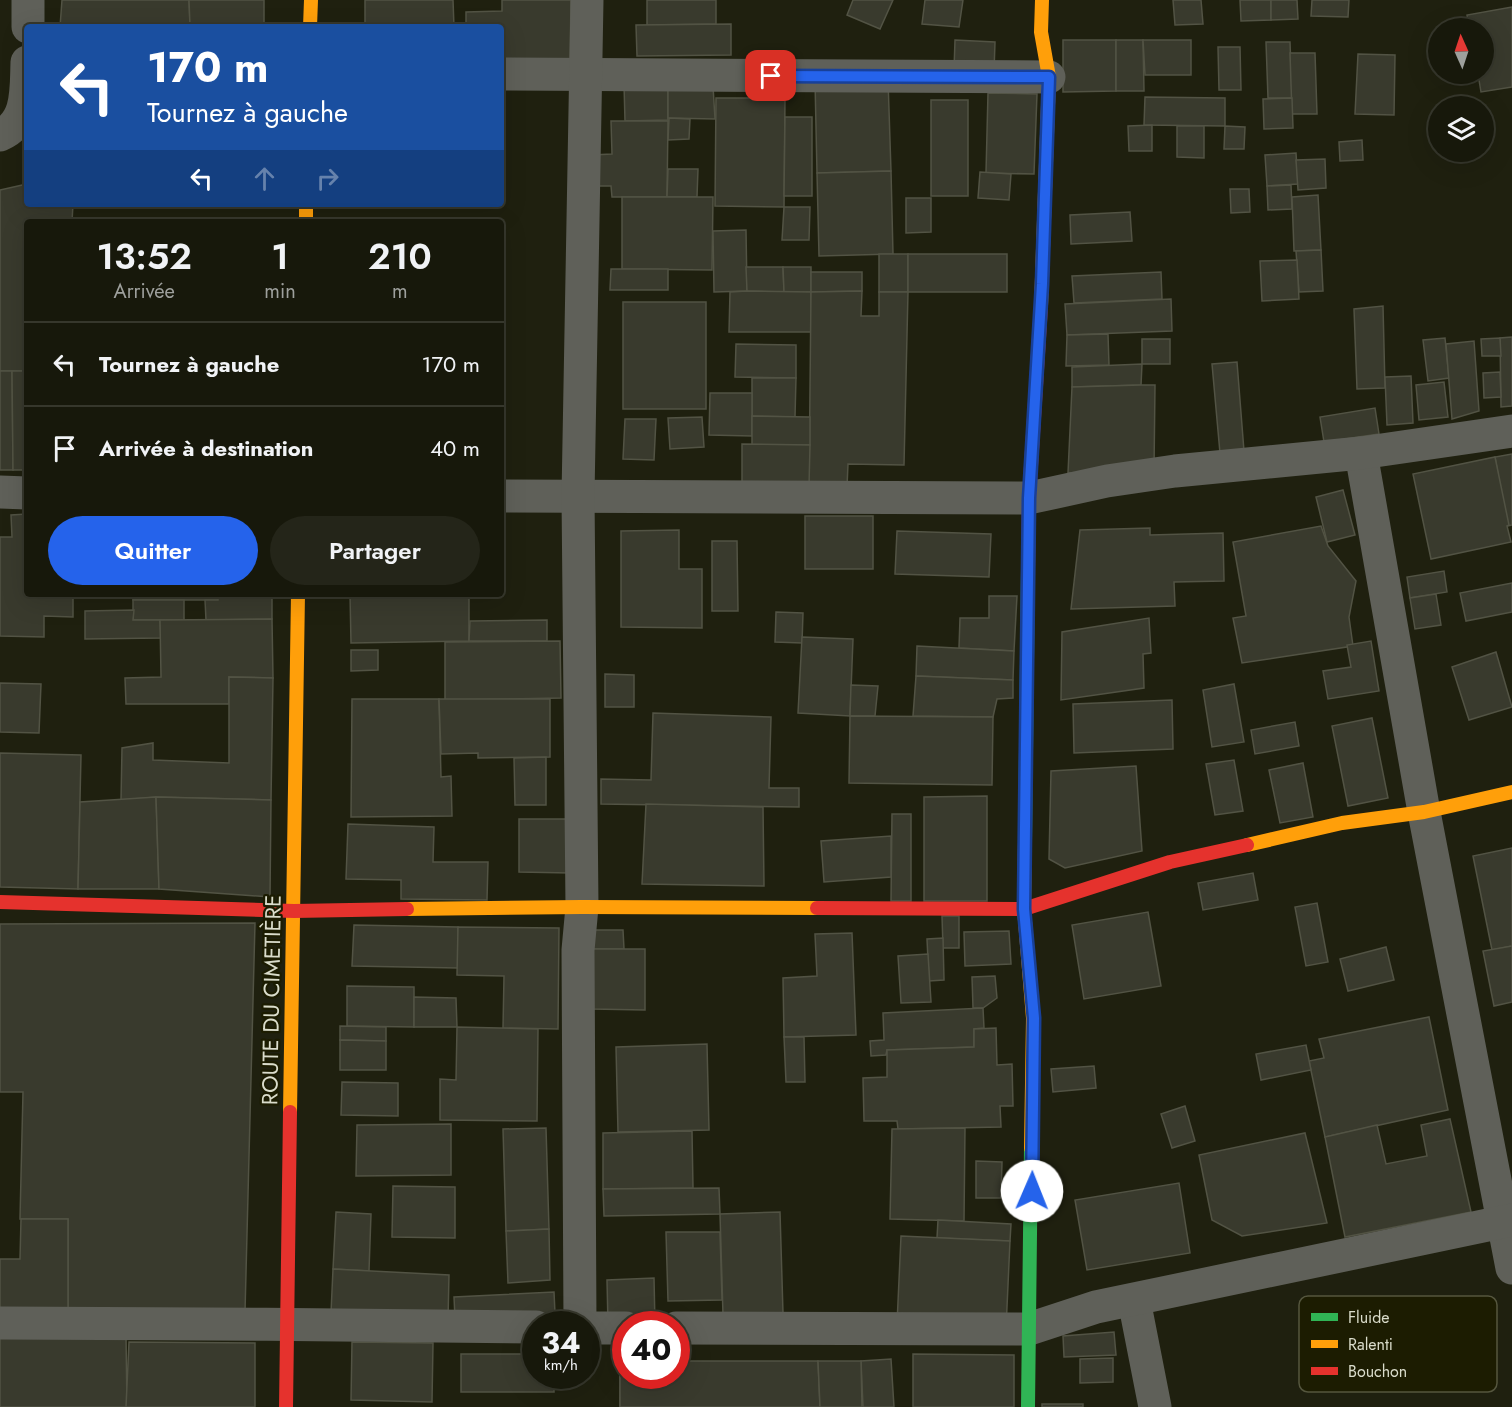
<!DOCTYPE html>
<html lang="fr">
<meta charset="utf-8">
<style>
:root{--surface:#17180b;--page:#242519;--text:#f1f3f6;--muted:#9ea09d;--line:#36372c;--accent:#2563eb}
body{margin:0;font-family:Jost,sans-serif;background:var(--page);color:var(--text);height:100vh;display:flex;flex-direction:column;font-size:22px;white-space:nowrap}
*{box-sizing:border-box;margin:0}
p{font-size:20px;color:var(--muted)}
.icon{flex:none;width:33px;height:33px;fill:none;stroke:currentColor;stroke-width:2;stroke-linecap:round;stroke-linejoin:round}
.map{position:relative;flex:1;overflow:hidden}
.sheet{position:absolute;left:24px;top:219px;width:480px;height:378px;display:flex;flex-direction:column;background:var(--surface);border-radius:6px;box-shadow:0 6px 24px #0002,0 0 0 2px var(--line)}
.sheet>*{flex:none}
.hud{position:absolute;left:24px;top:24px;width:480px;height:183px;border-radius:6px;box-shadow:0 6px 24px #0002,0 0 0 2px var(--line);background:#1a4fa0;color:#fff;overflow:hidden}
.needle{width:39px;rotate:357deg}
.controls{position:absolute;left:1428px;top:18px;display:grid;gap:12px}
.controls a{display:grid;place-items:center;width:66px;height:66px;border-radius:50%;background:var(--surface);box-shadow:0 6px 24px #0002,0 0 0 2px var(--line);font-size:30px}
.speed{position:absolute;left:522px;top:1311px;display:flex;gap:12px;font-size:30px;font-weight:700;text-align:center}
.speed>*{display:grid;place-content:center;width:78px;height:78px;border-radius:50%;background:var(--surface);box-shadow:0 6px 24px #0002,0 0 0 2px var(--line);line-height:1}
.speed small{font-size:15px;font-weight:400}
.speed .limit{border:9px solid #d22;background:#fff;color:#111}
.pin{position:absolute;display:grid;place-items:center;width:51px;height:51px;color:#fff;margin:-26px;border-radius:12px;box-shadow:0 3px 9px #0006}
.me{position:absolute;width:66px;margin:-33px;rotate:1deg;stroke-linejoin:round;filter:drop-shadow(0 0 4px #0008)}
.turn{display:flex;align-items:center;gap:21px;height:126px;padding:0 24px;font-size:27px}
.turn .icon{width:78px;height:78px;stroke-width:2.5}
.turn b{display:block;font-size:42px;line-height:51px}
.lanes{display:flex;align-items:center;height:57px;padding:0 24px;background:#0003;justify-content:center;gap:30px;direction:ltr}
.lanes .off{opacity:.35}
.eta{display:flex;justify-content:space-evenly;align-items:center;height:102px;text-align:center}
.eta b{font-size:36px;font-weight:600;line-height:42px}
.action{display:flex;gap:12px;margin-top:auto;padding:12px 24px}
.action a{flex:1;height:69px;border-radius:36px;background:var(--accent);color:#fff;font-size:24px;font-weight:600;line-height:69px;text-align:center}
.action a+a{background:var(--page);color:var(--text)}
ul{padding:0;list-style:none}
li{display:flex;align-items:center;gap:18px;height:84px;padding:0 24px;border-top:2px solid var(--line)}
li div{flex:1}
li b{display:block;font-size:22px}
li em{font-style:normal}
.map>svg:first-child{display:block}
</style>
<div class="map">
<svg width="1512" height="1407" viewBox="0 0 1512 1407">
<rect width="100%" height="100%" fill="#1f200f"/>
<g fill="#393a2d" stroke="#525344" stroke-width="1.5">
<polygon points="62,0 189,0 190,27 60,27"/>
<polygon points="189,0 264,0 264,25 190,25"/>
<polygon points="365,0 453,0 454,27 365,27"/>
<polygon points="502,0 571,0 570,66 501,65 501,27 466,27 466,12 502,11"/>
<polygon points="647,0 716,0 716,24 647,25"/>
<polygon points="853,0 893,0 880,29 847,15"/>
<polygon points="925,0 963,0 959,27 922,24"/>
<polygon points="1173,0 1201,0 1203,24 1175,25"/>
<polygon points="1240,0 1271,0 1271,20 1241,21"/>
<polygon points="1271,0 1297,0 1298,19 1271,20"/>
<polygon points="1312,0 1349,0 1348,17 1311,16"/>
<polygon points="1512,7 1512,87 1481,92 1478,74 1484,74 1484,28 1469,28 1467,15"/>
<polygon points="731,24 731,55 637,56 636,25"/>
<polygon points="190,25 283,26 283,27 190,27"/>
<polygon points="955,40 995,42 994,72 954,70"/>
<polygon points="1063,40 1116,40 1116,91 1063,92"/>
<polygon points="1116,40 1143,40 1144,91 1116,91"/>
<polygon points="1143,40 1191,40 1191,75 1145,75"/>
<polygon points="1266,42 1290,42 1292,98 1268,98"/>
<polygon points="1218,47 1240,47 1241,90 1219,90"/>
<polygon points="1290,53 1315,53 1317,114 1292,114"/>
<polygon points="1358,54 1395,55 1394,115 1355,114"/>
<polygon points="888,79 891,171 817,173 815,81"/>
<polygon points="624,84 668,84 668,120 625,121"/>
<polygon points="668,84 713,86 715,119 668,118"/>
<polygon points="988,93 1037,94 1034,174 986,173"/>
<polygon points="1145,97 1225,98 1225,126 1144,125"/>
<polygon points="716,98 785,98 784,207 715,206"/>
<polygon points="1292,98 1293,128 1264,129 1263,99"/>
<rect x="931" y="100" width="37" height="96"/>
<polygon points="785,117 812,117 812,196 784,196"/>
<polygon points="669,118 690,119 689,139 668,140"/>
<polygon points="611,121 668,121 667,197 612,197 611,186 591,186 591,155 612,154"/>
<polygon points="1152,125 1152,151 1129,151 1128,126"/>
<polygon points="1177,126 1204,126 1204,158 1177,157"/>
<polygon points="1225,126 1245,127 1244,149 1224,149"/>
<polygon points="1362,140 1363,160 1340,161 1339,142"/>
<polygon points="1296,153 1298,184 1267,186 1265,155"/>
<polygon points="1325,159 1326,188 1298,190 1296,160"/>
<polygon points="668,169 698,169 697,197 667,197"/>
<polygon points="891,171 893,254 819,256 817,173"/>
<polygon points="980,172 1011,174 1009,200 978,198"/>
<polygon points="27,184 27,204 73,204 72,222 27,222 27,371 0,371 0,190"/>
<polygon points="1291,185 1292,209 1268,210 1267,186"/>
<polygon points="1230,189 1249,189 1250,212 1231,213"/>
<polygon points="1318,195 1321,250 1294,251 1292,197"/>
<polygon points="622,197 713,197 712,270 622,269"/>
<polygon points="906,198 931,198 931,232 906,233"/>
<polygon points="784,207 810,207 809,240 782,240"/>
<polygon points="1130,212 1132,241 1071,244 1070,215"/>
<polygon points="746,230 747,291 714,292 713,231"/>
<polygon points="1321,250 1323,291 1299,292 1296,251"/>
<rect x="879" y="254" width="29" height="38"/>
<rect x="908" y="254" width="99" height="38"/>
<polygon points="1297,260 1299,299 1262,301 1260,261"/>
<polygon points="746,267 783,267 784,292 747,291"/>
<polygon points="783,267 811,267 811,292 784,292"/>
<polygon points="611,269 668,269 668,290 610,290"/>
<polygon points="811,272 862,272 862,291 811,292"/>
<polygon points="1161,272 1162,299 1074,303 1072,276"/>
<polygon points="747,291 811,292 811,332 729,332 730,292"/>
<polygon points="862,291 861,316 879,316 879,292 908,292 904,465 848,464 847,487 809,486 811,292"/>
<polygon points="1171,299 1172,331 1067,335 1065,304"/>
<rect x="623" y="302" width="83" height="107"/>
<polygon points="1383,306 1385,388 1357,389 1354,309"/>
<polygon points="1108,334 1109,365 1066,366 1067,335"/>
<polygon points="1512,337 1512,406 1501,407 1500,338"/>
<polygon points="1445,338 1449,378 1428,381 1423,340"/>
<polygon points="1500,338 1501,356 1482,356 1481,339"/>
<rect x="1142" y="339" width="28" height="25"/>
<polygon points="1474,341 1479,411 1452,419 1446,344"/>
<polygon points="736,344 796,345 796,378 735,377"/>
<polygon points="1237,362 1244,451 1220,453 1212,364"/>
<polygon points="1142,364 1141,385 1072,387 1072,367"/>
<polygon points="0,371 12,371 13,470 0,470"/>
<polygon points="12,371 27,371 27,470 13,470"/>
<polygon points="1500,372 1501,397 1484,398 1483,373"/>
<polygon points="1411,376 1413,423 1387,425 1385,377"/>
<polygon points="752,378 796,378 795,417 752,416"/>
<polygon points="1444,382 1448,417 1419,420 1416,385"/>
<polygon points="1141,385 1155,385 1154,470 1068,473 1072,387"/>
<polygon points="710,393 752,393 752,436 709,435"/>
<polygon points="1375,408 1379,434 1324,442 1320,417"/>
<polygon points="752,416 810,417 810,445 752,445"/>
<polygon points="702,417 704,447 670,449 668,418"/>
<polygon points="625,419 656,419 654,460 623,459"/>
<polygon points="742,444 810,445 809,486 742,486"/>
<polygon points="1512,454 1512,525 1507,526 1495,457"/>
<polygon points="1495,457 1509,525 1507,526 1511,542 1431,559 1413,474"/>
<polygon points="1343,490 1355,535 1327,542 1316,497"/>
<polygon points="27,514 27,594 73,594 73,617 44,616 44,637 0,636 0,537 12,537 11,515"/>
<rect x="805" y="516" width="68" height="53"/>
<polygon points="1321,526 1328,546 1356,581 1349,617 1353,646 1242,663 1233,618 1246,616 1233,542"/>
<polygon points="1150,528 1150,535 1223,533 1224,581 1174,582 1175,606 1071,609 1080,530"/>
<polygon points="679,530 679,569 702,569 702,628 621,627 621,531"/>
<polygon points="897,531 991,534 989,577 895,574"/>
<polygon points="712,541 737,541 738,611 712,611"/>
<polygon points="1444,571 1447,592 1410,598 1407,577"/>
<polygon points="1512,583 1512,612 1466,621 1460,593"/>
<rect x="133" y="594" width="85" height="6"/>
<polygon points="218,594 272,594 272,619 206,620 205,600 218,600"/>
<polygon points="350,594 469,594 469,641 351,643"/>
<polygon points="1436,594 1441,625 1415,629 1410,598"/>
<polygon points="989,596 1017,596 1014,651 959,648 960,618 989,618"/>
<rect x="133" y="600" width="51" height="20"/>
<polygon points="134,610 133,620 160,620 161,638 85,639 85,611"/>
<polygon points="776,612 803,613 802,643 775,642"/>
<polygon points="1149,618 1151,653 1143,654 1144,688 1061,700 1062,632"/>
<polygon points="272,619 273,678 229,677 229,704 126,704 125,678 161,677 160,620"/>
<polygon points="547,620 547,641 469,641 470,621"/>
<polygon points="802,637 853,639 850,716 798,713"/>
<polygon points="560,641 561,698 445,700 445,642"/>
<polygon points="1371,641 1379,691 1328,699 1323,671 1351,667 1347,645"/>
<polygon points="917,646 1014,651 1013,680 916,676"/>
<polygon points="351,650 378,650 378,670 351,671"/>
<polygon points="1496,652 1512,707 1469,720 1452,667"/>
<polygon points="605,674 634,675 634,707 605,707"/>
<polygon points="916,676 1013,680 1013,698 997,699 993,717 913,716"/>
<polygon points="229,677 273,678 271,800 156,797 121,800 122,748 153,743 153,760 229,763"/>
<polygon points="0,683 41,684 39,733 0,732"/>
<polygon points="1234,684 1244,742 1212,747 1203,690"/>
<polygon points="851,685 878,686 875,716 850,716"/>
<polygon points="352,699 439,699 441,777 451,776 452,816 351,817"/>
<polygon points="439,699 550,699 550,757 478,758 478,753 441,754"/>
<polygon points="1172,700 1173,749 1074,753 1073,704"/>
<polygon points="653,713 771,717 769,788 799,788 799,807 601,804 601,779 651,780"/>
<polygon points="850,716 993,717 992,785 849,783"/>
<polygon points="1372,718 1388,798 1348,806 1332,726"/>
<polygon points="1295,722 1299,746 1255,754 1251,730"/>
<polygon points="0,753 81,755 78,889 0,887"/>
<polygon points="546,757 546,805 515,805 514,758"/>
<polygon points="1234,760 1243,811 1215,815 1206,764"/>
<polygon points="1303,763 1313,817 1280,823 1269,770"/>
<polygon points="1136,766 1142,851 1065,868 1049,859 1051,771"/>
<polygon points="987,796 987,901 924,901 924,797"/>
<polygon points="156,797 159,889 78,889 80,802"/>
<polygon points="156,797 271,800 270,897 159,889"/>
<polygon points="646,804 763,807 764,886 642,884"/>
<polygon points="892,814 911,814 911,901 891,901"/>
<polygon points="519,819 571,819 570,873 519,872"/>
<polygon points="348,824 434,827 433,862 488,862 487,900 401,899 401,880 346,879"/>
<polygon points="891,836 891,877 824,882 821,841"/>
<polygon points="1512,848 1512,946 1492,950 1473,856"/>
<polygon points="1253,873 1258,900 1203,910 1198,883"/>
<polygon points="1317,903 1328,962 1306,966 1295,907"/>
<polygon points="1148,912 1161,986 1084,999 1072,925"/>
<polygon points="942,916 959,916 959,948 943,948"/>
<polygon points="255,923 245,1312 68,1310 68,1219 20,1219 23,1092 0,1092 0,924"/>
<polygon points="354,925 458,927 458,968 352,966"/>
<polygon points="458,927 559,928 558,1029 503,1028 504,976 457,975"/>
<polygon points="592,930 623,930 624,949 592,949"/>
<polygon points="1009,931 1011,964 965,966 964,932"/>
<polygon points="852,933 856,1035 784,1037 783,978 817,976 815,934"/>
<polygon points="943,938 944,980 929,981 927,939"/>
<polygon points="1512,946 1512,1002 1494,1006 1483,951"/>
<polygon points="1386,947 1394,980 1348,991 1340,959"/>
<polygon points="592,949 645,949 645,1010 592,1009"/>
<polygon points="928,954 931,1002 901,1003 898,956"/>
<polygon points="995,976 997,998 983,1008 973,1008 972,977"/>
<polygon points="347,986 414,987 414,1027 347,1026"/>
<polygon points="414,997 456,998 457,1027 414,1027"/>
<polygon points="983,1008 984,1028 974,1029 974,1047 887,1050 886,1055 871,1056 870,1041 884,1040 883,1013"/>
<polygon points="1429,1017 1448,1110 1325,1137 1309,1061 1324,1058 1319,1039"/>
<polygon points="340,1026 386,1027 386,1041 340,1040"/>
<polygon points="457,1027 538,1029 537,1121 440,1120 440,1079 456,1080"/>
<polygon points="996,1028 997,1065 1012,1064 1013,1106 1000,1106 1001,1127 898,1129 897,1121 864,1121 863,1078 887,1077 887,1050 974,1047 974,1029"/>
<polygon points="784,1037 804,1037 805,1082 786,1082"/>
<polygon points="340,1040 386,1041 386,1070 340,1070"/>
<polygon points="707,1044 709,1130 618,1132 616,1047"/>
<polygon points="1306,1045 1311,1070 1261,1080 1256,1054"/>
<polygon points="1094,1066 1096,1088 1053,1092 1051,1069"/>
<polygon points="342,1082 398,1083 398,1116 341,1115"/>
<polygon points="1185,1106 1195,1141 1172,1148 1161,1114"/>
<polygon points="1450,1119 1471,1212 1345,1237 1325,1137 1377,1125 1386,1164 1427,1156 1421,1125"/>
<polygon points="451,1124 451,1175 356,1176 357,1125"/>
<polygon points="546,1128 549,1229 506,1231 503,1129"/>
<polygon points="965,1128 964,1221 890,1219 892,1129"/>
<polygon points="692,1131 693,1188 603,1189 603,1133"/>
<polygon points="1305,1133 1327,1223 1242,1236 1212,1220 1199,1155"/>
<polygon points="976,1161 1002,1162 1001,1198 976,1198"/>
<polygon points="1179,1183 1190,1253 1087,1270 1075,1200"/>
<polygon points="393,1186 455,1187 455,1238 392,1237"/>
<polygon points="719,1188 720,1214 604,1216 603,1189"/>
<polygon points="336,1212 371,1214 369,1271 333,1269"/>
<polygon points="780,1212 783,1313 723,1315 720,1214"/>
<polygon points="21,1219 68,1219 68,1310 0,1310 0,1259 20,1259"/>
<polygon points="938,1220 1011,1224 1010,1241 937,1238"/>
<polygon points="549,1229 550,1280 508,1283 506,1231"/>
<polygon points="666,1232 720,1232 722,1300 668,1301"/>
<polygon points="901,1236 1010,1241 1006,1329 897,1324"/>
<polygon points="333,1269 449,1275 448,1320 331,1313"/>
<polygon points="654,1278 655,1324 608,1324 607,1280"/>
<polygon points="554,1292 555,1313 455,1318 454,1297"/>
<polygon points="1114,1332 1116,1355 1064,1357 1063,1336"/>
<polygon points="126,1335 127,1407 0,1407 0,1337"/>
<polygon points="129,1342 255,1343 255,1407 126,1407"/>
<polygon points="352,1342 433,1343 432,1402 351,1400"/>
<polygon points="461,1354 536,1354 536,1376 554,1376 554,1392 461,1392"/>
<polygon points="913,1354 1014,1355 1014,1407 913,1407"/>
<polygon points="1113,1358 1113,1382 1080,1383 1080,1359"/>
<polygon points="891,1359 894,1407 863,1407 861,1361"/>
<polygon points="626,1360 626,1376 667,1376 667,1407 620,1407 620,1361"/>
<polygon points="620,1361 626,1361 626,1376 676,1376 676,1361 818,1361 820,1407 620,1407"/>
<polygon points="818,1361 861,1361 862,1407 820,1407"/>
<rect x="1042" y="1404" width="41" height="3"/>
</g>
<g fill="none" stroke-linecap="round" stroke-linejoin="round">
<g stroke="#5f6059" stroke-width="33">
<polyline points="28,27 28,0"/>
<polyline points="501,74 1049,77"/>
<path d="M0,135c29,-12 26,-46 27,-73"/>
<polyline points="1361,453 1424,812 1512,1268"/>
<polyline points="0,492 27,493"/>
<polyline points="501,496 1029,498 1107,481 1175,471 1361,453 1512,431"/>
<polyline points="1134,1300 1155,1407"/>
<path d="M0,1323c179,1 357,1 536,4"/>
<polyline points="580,1324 578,950 582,907 578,496 587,0"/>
<polyline points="586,1328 626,1328"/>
<polyline points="676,1328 1029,1329 1096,1307 1512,1220"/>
</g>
<g stroke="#30b455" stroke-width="14">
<polyline points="1025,842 1028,570"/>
<polyline points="1028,1407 1031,1148"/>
</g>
<g stroke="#ff9f0a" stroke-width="14">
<polyline points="310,27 311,0"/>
<polyline points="306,204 306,222"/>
<polyline points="1041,306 1049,77 1041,32 1042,0"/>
<polyline points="1025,842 1024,909 1033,1018 1031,1148"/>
<polyline points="1247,845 1342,823 1424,812 1512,792"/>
<polyline points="407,909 582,907 817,908"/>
<polyline points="290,1112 298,594"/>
</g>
<g stroke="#e5322d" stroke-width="14">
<polyline points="1028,570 1029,498 1041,306"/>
<polyline points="0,902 294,911 407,909"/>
<polyline points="817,908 1024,909 1170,862 1247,845"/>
<polyline points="286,1407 290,1112"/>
</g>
</g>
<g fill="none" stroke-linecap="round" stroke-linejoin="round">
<defs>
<polyline id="route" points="771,76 1049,77 1042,284 1029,498 1024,909 1034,1018 1032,1191"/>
</defs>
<use href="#route" stroke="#184099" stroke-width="15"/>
<use href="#route" stroke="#2563eb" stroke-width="10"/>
</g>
<g text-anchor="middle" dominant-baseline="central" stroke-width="4.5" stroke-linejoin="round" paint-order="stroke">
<g font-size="22" fill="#dadccb" stroke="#1c1c01">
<text transform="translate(271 1000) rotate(-89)">ROUTE DU CIMETIÈRE</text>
</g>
</g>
<rect x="1299" y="1296" width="198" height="96" rx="9" fill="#1c1c01" stroke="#55563e" stroke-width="1.5"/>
<rect x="1311" y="1313" width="27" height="8" fill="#30b455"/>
<rect x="1311" y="1340" width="27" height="8" fill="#ff9f0a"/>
<rect x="1311" y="1367" width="27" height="8" fill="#e5322d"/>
<g font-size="16" fill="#dadccb">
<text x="1348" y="1323">Fluide</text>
<text x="1348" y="1350">Ralenti</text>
<text x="1348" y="1377">Bouchon</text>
</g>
</svg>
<div class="controls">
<a><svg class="needle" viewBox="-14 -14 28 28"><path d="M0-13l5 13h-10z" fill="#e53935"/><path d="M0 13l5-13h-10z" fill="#9ea09d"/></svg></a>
<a><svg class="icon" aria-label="layers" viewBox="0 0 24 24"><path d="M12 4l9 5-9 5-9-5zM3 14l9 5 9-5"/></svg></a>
</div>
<div class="speed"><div>34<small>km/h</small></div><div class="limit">40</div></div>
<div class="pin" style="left:771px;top:76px;background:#d93025"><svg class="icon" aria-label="arrive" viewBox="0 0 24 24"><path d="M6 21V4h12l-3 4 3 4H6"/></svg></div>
<svg class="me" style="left:1032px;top:1191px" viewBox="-20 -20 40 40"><circle r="19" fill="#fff"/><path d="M0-13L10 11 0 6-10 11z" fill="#2563eb"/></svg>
<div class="hud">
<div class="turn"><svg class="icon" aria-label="left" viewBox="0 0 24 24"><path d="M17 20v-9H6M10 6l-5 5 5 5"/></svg><div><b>170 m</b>Tournez à gauche</div></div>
<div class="lanes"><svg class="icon" aria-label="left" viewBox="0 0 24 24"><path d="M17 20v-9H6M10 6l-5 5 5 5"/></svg><svg class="icon off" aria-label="ahead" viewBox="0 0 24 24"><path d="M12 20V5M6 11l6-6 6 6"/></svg><svg class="icon off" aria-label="right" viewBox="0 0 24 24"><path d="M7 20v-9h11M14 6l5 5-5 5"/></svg></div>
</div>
<section class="sheet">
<div class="eta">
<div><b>13:52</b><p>Arrivée</p></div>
<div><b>1</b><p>min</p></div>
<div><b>210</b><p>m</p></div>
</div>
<ul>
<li><svg class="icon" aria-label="left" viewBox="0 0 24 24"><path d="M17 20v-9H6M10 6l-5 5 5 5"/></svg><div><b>Tournez à gauche</b></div><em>170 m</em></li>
<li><svg class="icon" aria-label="arrive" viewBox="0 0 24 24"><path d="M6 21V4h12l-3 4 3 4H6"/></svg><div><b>Arrivée à destination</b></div><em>40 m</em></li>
</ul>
<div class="action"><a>Quitter</a><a>Partager</a></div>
</section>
</div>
